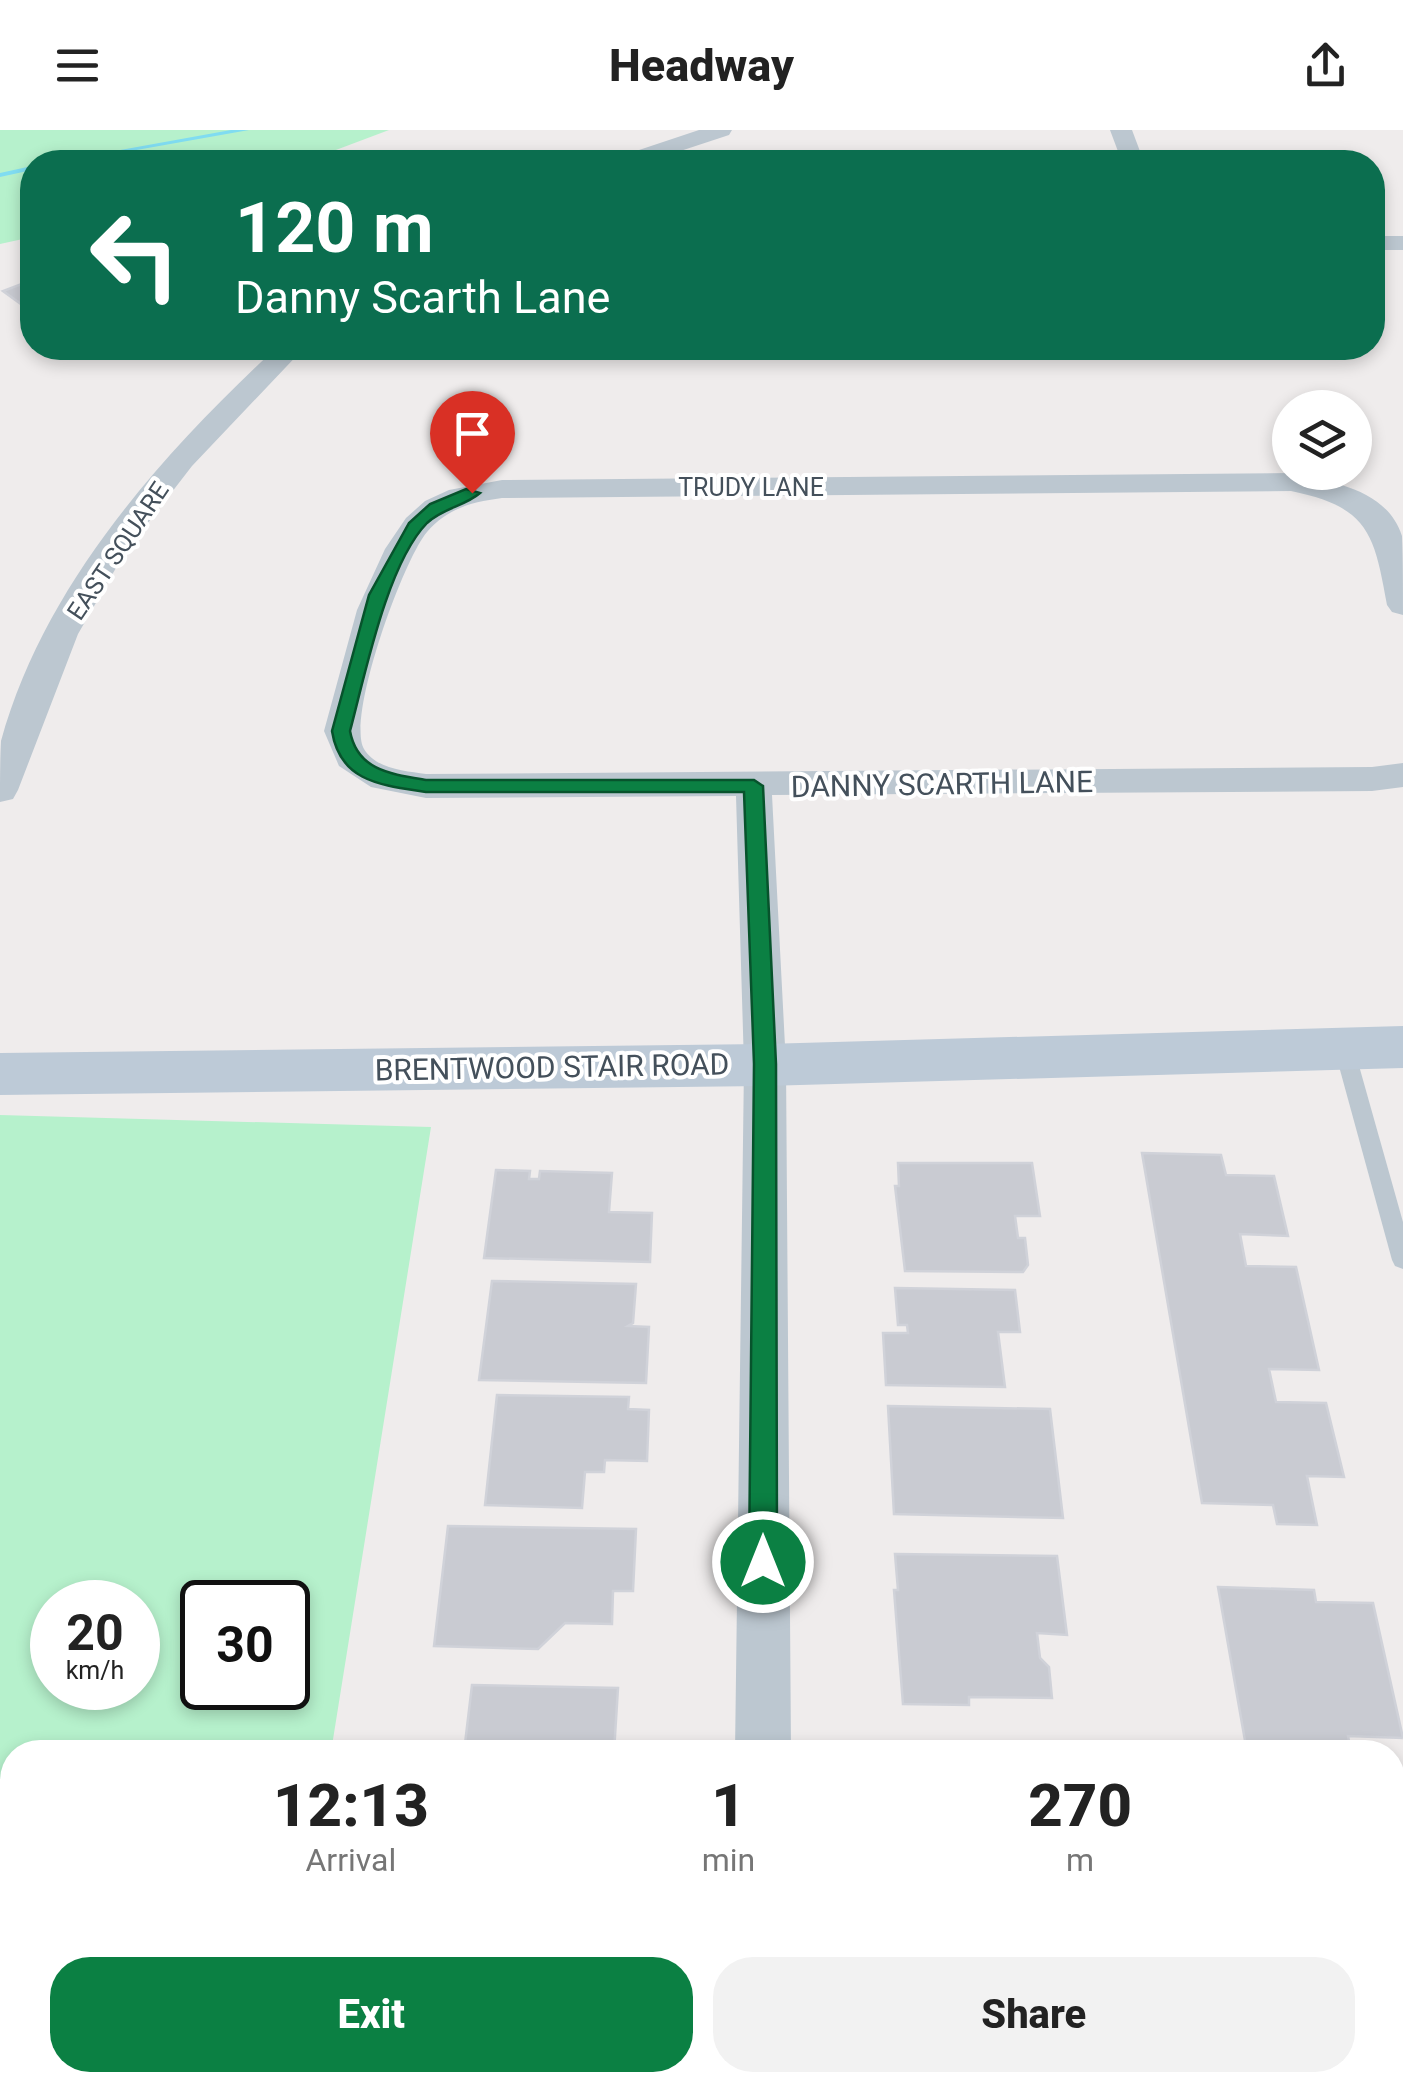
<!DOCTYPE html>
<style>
:root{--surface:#fff;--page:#f2f2f2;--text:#222;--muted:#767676;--accent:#0b8043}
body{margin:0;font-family:Roboto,sans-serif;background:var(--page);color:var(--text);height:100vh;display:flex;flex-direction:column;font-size:38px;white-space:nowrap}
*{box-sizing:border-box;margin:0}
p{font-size:32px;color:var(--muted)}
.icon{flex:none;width:55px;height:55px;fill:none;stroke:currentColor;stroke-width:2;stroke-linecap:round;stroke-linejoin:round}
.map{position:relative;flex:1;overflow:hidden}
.panel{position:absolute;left:0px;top:1610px;width:1405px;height:352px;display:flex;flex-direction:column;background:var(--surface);border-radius:40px 40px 0 0;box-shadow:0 5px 15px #0003}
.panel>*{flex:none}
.hud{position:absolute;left:20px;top:20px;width:1365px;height:210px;border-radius:40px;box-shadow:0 5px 15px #0003;background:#0b6e4f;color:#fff;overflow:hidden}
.controls{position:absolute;left:1272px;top:260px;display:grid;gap:20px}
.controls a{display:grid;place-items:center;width:100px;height:100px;border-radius:50%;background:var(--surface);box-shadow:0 5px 15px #0003;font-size:50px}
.speed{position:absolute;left:30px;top:1450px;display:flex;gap:20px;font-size:50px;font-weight:700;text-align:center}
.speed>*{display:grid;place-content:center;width:130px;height:130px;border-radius:50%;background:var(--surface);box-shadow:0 5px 15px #0003;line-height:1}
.speed small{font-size:25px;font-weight:400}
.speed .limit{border:5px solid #111;border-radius:15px;background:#fff;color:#111}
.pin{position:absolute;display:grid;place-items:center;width:85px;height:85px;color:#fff;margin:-102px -42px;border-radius:50% 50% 50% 0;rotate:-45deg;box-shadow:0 0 10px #0007}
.pin .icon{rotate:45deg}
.me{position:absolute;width:110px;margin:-55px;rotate:0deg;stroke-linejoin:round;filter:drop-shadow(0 0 8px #0008)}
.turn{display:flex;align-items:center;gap:35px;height:210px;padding:0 50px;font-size:45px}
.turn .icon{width:130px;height:130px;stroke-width:2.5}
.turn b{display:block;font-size:70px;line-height:85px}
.eta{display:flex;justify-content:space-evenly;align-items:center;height:170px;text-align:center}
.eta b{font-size:60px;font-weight:800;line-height:70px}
.button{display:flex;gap:20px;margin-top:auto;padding:20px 50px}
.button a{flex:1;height:115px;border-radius:40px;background:var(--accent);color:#fff;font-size:40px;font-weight:800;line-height:115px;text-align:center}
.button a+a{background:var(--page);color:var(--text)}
header{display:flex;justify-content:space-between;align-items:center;height:130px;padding:0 50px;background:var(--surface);font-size:45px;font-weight:800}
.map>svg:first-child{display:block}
</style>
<header><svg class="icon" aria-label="menu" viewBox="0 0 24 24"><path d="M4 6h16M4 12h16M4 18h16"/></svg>Headway<svg class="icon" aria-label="share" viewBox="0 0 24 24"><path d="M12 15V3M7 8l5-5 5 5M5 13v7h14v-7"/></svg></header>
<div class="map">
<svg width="1403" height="1961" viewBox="0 0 1403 1961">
<rect width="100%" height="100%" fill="#efecec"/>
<g fill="#b6f1cc" fill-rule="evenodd">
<polygon points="0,0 389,0 304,32 32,32 32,107 0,114"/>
<path d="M0,985l431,12 -100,625h-319v328h267l-2,11h-277zM52,1472h86v86h-86zM202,1472h86v86h-86z"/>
</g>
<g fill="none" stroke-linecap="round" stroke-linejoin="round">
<g fill="#80dcf1" fill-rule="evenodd">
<polygon points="231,0 249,0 69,32 54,32"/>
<polygon points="32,36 32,40 0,47 0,43"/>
</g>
</g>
<g fill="#c9cbd2" stroke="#d0d2d9" stroke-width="2.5">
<polygon points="32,150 32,182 3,161"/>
<polygon points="1142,1023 1221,1025 1226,1045 1274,1046 1288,1106 1240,1104 1246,1136 1296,1137 1319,1240 1269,1239 1276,1272 1326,1273 1344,1347 1307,1346 1317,1395 1277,1394 1273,1375 1202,1373"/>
<polygon points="898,1033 1032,1033 1040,1086 1015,1086 1018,1108 1025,1108 1028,1135 1023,1142 905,1141 895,1056 899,1056"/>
<polygon points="496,1040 530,1041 529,1049 539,1049 540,1041 612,1043 609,1082 652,1083 650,1132 484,1128"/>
<polygon points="492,1151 636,1154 633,1193 628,1196 649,1197 646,1253 479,1250"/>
<polygon points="895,1158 1015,1160 1020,1202 998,1202 1005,1257 886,1255 883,1203 908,1203 907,1195 898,1195"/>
<polygon points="497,1265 629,1267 628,1279 649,1280 647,1331 605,1330 604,1342 585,1342 582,1378 485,1375"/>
<polygon points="888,1276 1050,1279 1063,1388 894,1384"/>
<polygon points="448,1396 636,1399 633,1461 613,1461 612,1494 565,1493 538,1519 434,1516"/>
<polygon points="895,1424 1057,1426 1067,1505 1037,1503 1040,1528 1049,1537 1052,1568 969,1567 969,1575 903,1574 894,1460 898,1460"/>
<polygon points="1218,1457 1314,1460 1316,1472 1373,1473 1403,1608 1348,1606 1351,1622 1247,1622"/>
<polygon points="472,1555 618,1558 614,1622 464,1622"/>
<polygon points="957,1614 1080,1619 1080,1622 957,1622"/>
<rect x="1392" y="1657" width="11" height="99"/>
<polygon points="1392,1807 1403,1807 1403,1961 1308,1961 1306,1950 1392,1950"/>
<polygon points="405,1950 606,1950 606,1961 403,1961"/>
<polygon points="918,1950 1097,1950 1098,1961 919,1961"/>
</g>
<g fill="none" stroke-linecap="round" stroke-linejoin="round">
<polygon fill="#bcc7d0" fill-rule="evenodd" points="1344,910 1354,918 1403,1092 1403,1139 1395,1136 1392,1130 1334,918"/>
<g fill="#bcc7d0" fill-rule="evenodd">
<polygon points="699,0 732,0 729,5 647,32 615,32 618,27"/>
<polygon points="1110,0 1132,0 1144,32 1122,32"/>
<rect x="1372" y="106" width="31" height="14"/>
<path d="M276,218h28l-112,118 -68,88 -46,80 -60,156 -5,9 -13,3c0,-19 0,-43 1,-61 43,-156 160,-286 275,-393z"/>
<path d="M1291,343c41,9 96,16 111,63 1,22 1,55 1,79l-11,-3 -5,-7c-13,-73 -19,-98 -96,-114l-789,7c-30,4 -54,10 -75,34 -24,28 -81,186 -63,217 12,20 41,22 62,25l946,-7 31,-4v24l-31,4 -600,4 14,270 5,687h-56l9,-687 -8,-269 -310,2 -55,-11 -32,-21 -15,-35 33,-121 28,-61 21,-31 19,-17 24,-11 53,-10z"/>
<rect x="731" y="1950" width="62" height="11"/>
</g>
<polygon fill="#bdcad7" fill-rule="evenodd" points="1403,896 1403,938 765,956 0,965 0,923 765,914"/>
</g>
<path fill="#0b8043" stroke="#07532c" stroke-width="2.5" d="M466,359l14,4c-15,13 -37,15 -53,30 -40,41 -62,152 -77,208 7,39 40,43 76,49h328l9,6 13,278 1,498 -4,9 -10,4 -10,-4 -4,-9 5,-498 -10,-272h-318c-45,-7 -86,-10 -94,-61l37,-136 40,-72 21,-19z"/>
<g text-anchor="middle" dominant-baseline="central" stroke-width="8" stroke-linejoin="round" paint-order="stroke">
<g font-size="25" fill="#44505b" stroke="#fff">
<text x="751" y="357">TRUDY LANE</text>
<text transform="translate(118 421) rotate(-56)">EAST SQUARE</text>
</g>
<g font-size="30" fill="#44505b" stroke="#fff">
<text transform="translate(942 654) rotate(-1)">DANNY SCARTH LANE</text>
<text transform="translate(552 937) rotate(-1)">BRENTWOOD STAIR ROAD</text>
</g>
</g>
</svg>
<div class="controls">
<a><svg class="icon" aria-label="layers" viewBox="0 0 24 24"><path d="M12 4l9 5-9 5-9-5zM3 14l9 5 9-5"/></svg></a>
</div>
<div class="speed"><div>20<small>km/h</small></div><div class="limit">30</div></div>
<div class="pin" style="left:472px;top:363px;background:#d93025"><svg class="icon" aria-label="arrive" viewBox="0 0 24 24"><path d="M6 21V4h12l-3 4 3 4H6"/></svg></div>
<svg class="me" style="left:763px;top:1432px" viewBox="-20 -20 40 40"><circle r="17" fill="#0b8043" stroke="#fff" stroke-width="3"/><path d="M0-11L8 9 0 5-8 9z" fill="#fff"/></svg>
<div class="hud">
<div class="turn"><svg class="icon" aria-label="left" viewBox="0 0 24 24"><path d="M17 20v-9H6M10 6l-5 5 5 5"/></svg><div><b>120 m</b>Danny Scarth Lane</div></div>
</div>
<section class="panel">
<div class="eta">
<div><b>12:13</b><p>Arrival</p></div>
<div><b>1</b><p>min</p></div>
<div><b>270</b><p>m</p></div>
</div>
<div class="button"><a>Exit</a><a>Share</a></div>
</section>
</div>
